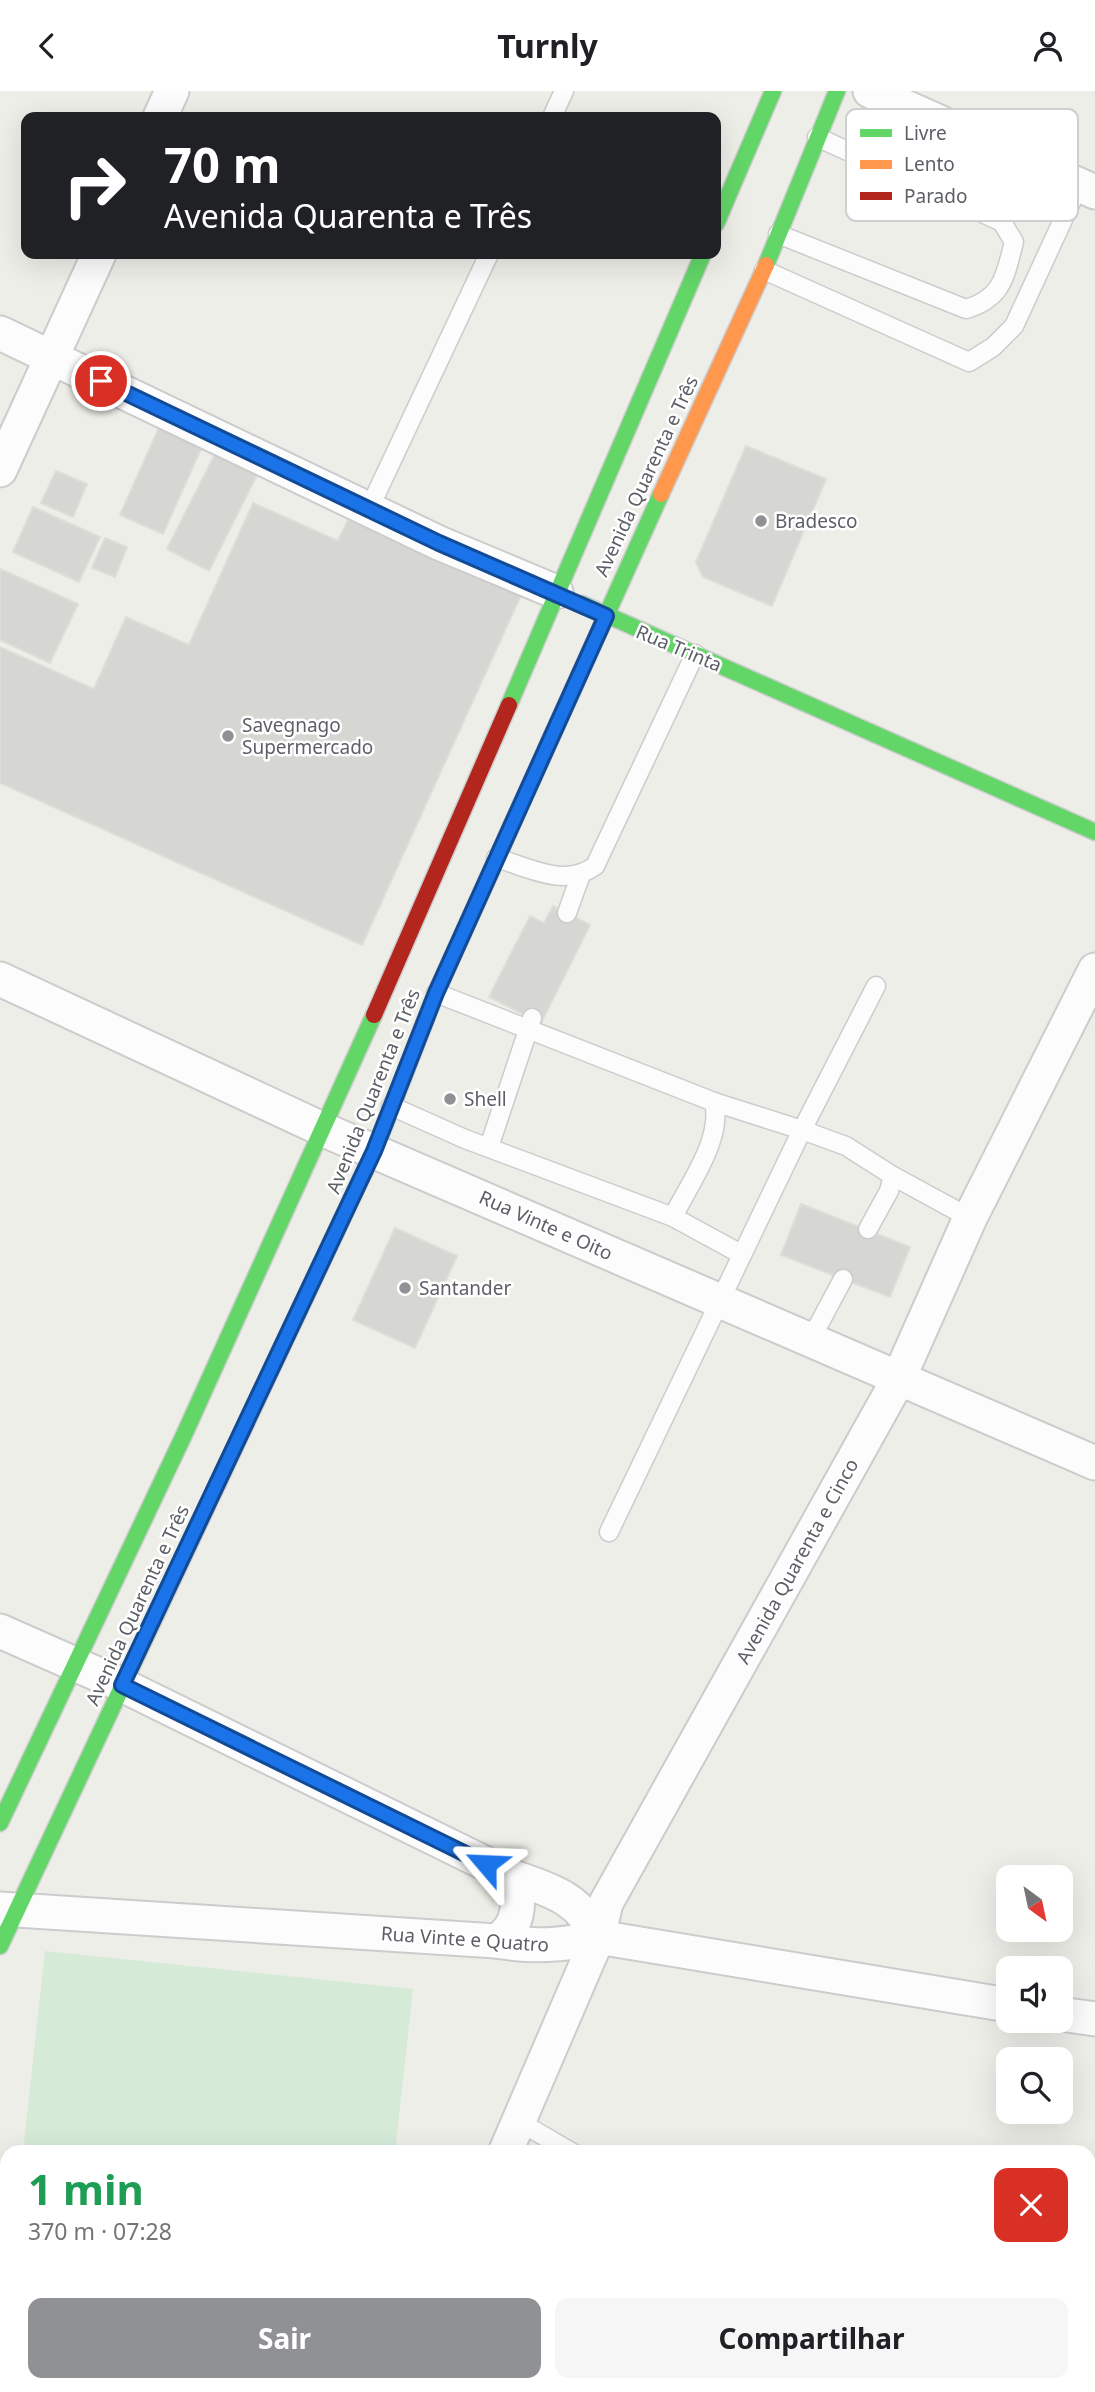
<!DOCTYPE html>
<html lang="pt">
<meta charset="utf-8">
<style>
:root{--surface:#fff;--page:#f6f6f6;--text:#202124;--muted:#757577;--accent:#909194}
body{margin:0;font-family:"Noto Sans",sans-serif;background:var(--page);color:var(--text);height:100vh;display:flex;flex-direction:column;font-size:26px;white-space:nowrap}
*{box-sizing:border-box;margin:0}
p{font-size:23px;color:var(--muted)}
.icon{flex:none;width:38px;height:38px;fill:none;stroke:currentColor;stroke-width:2;stroke-linecap:round;stroke-linejoin:round}
.map{position:relative;flex:1;overflow:hidden}
.sheet{position:absolute;left:0px;top:2054px;width:1096px;height:247px;display:flex;flex-direction:column;background:var(--surface);border-radius:21px 21px 0 0;box-shadow:0 7px 28px #0002}
.sheet>*{flex:none}
.top-card{position:absolute;left:21px;top:21px;width:700px;height:147px;border-radius:14px;box-shadow:0 7px 28px #0002;background:#202124;color:#fff;overflow:hidden}
.needle{width:46px;rotate:147deg}
.fabs{position:absolute;left:996px;top:1774px;display:grid;gap:14px}
.fabs a{display:grid;place-items:center;width:77px;height:77px;border-radius:14px;background:var(--surface);box-shadow:0 7px 28px #0002;font-size:35px}
.pin{position:absolute;display:grid;place-items:center;width:60px;height:60px;color:#fff;margin:-30px;border:4px solid #fff;border-radius:50%;box-shadow:0 2px 7px #0007}
.me{position:absolute;width:77px;margin:-38px;rotate:296deg;stroke-linejoin:round;filter:drop-shadow(0 0 5px #0008)}
.turn{display:flex;align-items:center;gap:24px;height:147px;padding:0 28px;font-size:32px}
.turn .icon{width:91px;height:91px;stroke-width:2.5}
.turn b{display:block;font-size:49px;line-height:60px}
.round{display:grid;place-items:center;flex:none;width:74px;height:74px;border-radius:14px;background:var(--page)}
.head{display:flex;align-items:center;justify-content:space-between;height:119px;padding:0 28px}
h1{font-size:42px;font-weight:700;line-height:52px;color:#1e9e55}
.cta{display:flex;gap:14px;margin-top:auto;padding:14px 28px}
.cta a{flex:1;height:80px;border-radius:14px;background:var(--accent);color:#fff;font-size:28px;font-weight:700;line-height:80px;text-align:center}
.cta a+a{background:var(--page);color:var(--text)}
header{display:flex;justify-content:space-between;align-items:center;height:91px;padding:0 28px;background:var(--surface);font-size:32px;font-weight:700}
.map>svg:first-child{display:block}
</style>
<header><svg class="icon" aria-label="back" viewBox="0 0 24 24"><path d="M15 5l-7 7 7 7"/></svg>Turnly<svg class="icon" aria-label="person" viewBox="0 0 24 24"><circle cx="12" cy="8" r="4"/><path d="M4 21q1-7 8-7t8 7"/></svg></header>
<div class="map">
<svg width="1095" height="2301" viewBox="0 0 1095 2301">
<rect width="100%" height="100%" fill="#eeeee9"/>
<polygon fill="#d5ebd8" points="45,1860 413,1898 395,2061 23,2061"/>
<g fill="#d6d6d3" stroke="#deddd7" stroke-width="2">
<polygon points="161,332 204,351 163,443 120,424"/>
<polygon points="746,355 826,388 772,515 703,486 696,471"/>
<polygon points="217,359 259,380 209,480 167,458"/>
<polygon points="56,380 87,393 73,426 41,412"/>
<polygon points="253,412 338,450 350,425 522,502 362,854 0,692 0,556 94,598 126,526 189,554"/>
<polygon points="33,416 100,446 79,491 13,461"/>
<polygon points="105,447 127,456 115,486 92,477"/>
<polygon points="0,478 78,513 50,572 0,549"/>
<polygon points="553,815 590,834 541,932 489,906 530,825 544,832"/>
<polygon points="801,1113 910,1156 890,1206 781,1164"/>
<polygon points="395,1137 457,1165 415,1257 353,1229"/>
</g>
<g fill="none" stroke-linecap="round" stroke-linejoin="round">
<defs>
<g id="lane">
<polyline points="552,26 564,0"/>
<path d="M778,143l188,75c37,-11 39,-33 48,-67l-12,-20 -185,-85"/>
<polyline points="764,179 969,271 993,256 1014,235 1079,94"/>
<polyline points="369,418 489,163"/>
<path d="M496,767c35,10 68,30 99,8l100,-212"/>
<polyline points="567,822 580,786"/>
<path d="M436,902l278,109c9,37 -25,82 -41,115"/>
<polyline points="714,1011 802,1039 876,895"/>
<polyline points="391,1015 465,1048 673,1126 741,1163"/>
<polyline points="489,1056 532,927"/>
<polyline points="868,1138 889,1100 893,1085 970,1127"/>
<polyline points="811,1248 843,1188"/>
<polyline points="609,1441 802,1039 846,1055 893,1085"/>
<polyline points="518,2030 573,2062"/>
</g>
<g id="street">
<polyline points="870,0 1095,101"/>
<polyline points="160,26 172,0"/>
<polyline points="0,242 439,452 556,501"/>
<polyline points="0,379 99,163"/>
<polyline points="0,888 322,1038 1095,1372"/>
<path d="M0,1540l122,54 389,191c40,15 67,20 87,61"/>
<path d="M0,1818l496,32c36,6 66,5 102,-4l410,68"/>
<path d="M496,1850c24,-13 26,-42 15,-65"/>
<polyline points="1060,1923 1095,1928"/>
<polyline points="505,2062 598,1846 606,1812 898,1289 970,1127 1095,879"/>
<polyline points="408,2301 411,2294"/>
<polyline points="1090,2301 1095,2290"/>
</g>
<g id="fast">
<polyline points="716,133 773,0"/>
<polyline points="766,174 837,0"/>
<polyline points="582,513 1095,741"/>
<polyline points="509,614 703,163"/>
<polyline points="396,1005 436,902 661,403"/>
<polyline points="0,1732 184,1344 374,924"/>
<polyline points="0,1855 217,1394"/>
</g>
<g id="slow">
<polyline points="661,403 766,174"/>
<polyline points="217,1394 374,1060 396,1005"/>
</g>
<polyline id="jam" points="374,924 509,614"/>
</defs>
<use href="#lane" stroke="#cbcccb" stroke-width="21"/>
<use href="#street" stroke="#cbcccb" stroke-width="37"/>
<use href="#fast" stroke="#cccccd" stroke-width="19"/>
<use href="#slow" stroke="#cccccd" stroke-width="19"/>
<use href="#jam" stroke="#cccccd" stroke-width="19"/>
<use href="#lane" stroke="#fcfcfc" stroke-width="18"/>
<use href="#street" stroke="#fcfcfc" stroke-width="33"/>
<use href="#fast" stroke="#63d668" stroke-width="16"/>
<use href="#slow" stroke="#ff974d" stroke-width="16"/>
<use href="#jam" stroke="#b3261e" stroke-width="16"/>
</g>
<g fill="none" stroke-linecap="round" stroke-linejoin="round">
<defs>
<polyline id="route" points="101,290 439,452 606,525 436,902 374,1060 122,1594 486,1773"/>
</defs>
<use href="#route" stroke="#114b97" stroke-width="18"/>
<use href="#route" stroke="#1a73e8" stroke-width="12"/>
</g>
<g fill="#909194" stroke="#fff" stroke-width="2.5">
<circle cx="761" cy="430" r="7"/>
<circle cx="228" cy="645" r="7"/>
<circle cx="450" cy="1008" r="7"/>
<circle cx="405" cy="1197" r="7"/>
</g>
<g text-anchor="middle" dominant-baseline="central" stroke-width="5" stroke-linejoin="round" paint-order="stroke">
<g font-size="19" fill="#5d5f67" stroke="#fff">
<text transform="translate(646 385) rotate(-65)">Avenida Quarenta e Três</text>
<text transform="translate(679 557) rotate(23)">Rua Trinta</text>
<text transform="translate(373 1000) rotate(-68)">Avenida Quarenta e Três</text>
<text transform="translate(546 1134) rotate(24)">Rua Vinte e Oito</text>
<text transform="translate(797 1470) rotate(-61)">Avenida Quarenta e Cinco</text>
<text transform="translate(137 1514) rotate(-65)">Avenida Quarenta e Três</text>
<text transform="translate(465 1848) rotate(4)">Rua Vinte e Quatro</text>
</g>
<g font-size="19" fill="#5d5f67" stroke="#fff" text-anchor="start">
<text x="775" y="430">Bradesco</text>
<text x="242" y="634">Savegnago<tspan x="242" dy="22">Supermercado</tspan></text>
<text x="464" y="1008">Shell</text>
<text x="419" y="1197">Santander</text>
</g>
</g>
<rect x="846" y="18" width="232" height="112" rx="10" fill="#fff" stroke="#cecfd1" stroke-width="2"/>
<rect x="860" y="38" width="32" height="8" fill="#63d668"/>
<rect x="860" y="69" width="32" height="9" fill="#ff974d"/>
<rect x="860" y="101" width="32" height="8" fill="#b3261e"/>
<g font-size="19" fill="#5d5f67">
<text x="904" y="49">Livre</text>
<text x="904" y="80">Lento</text>
<text x="904" y="112">Parado</text>
</g>
</svg>
<div class="fabs">
<a><svg class="needle" viewBox="-14 -14 28 28"><path d="M0-13l5 13h-10z" fill="#e53935"/><path d="M0 13l5-13h-10z" fill="#757577"/></svg></a>
<a><svg class="icon" aria-label="sound" viewBox="0 0 24 24"><path d="M4 9h4l5-4v14l-5-4H4zM17 9q2 3 0 6"/></svg></a>
<a><svg class="icon" aria-label="search" viewBox="0 0 24 24"><circle cx="10" cy="10" r="6"/><path d="M15 15l6 6"/></svg></a>
</div>
<div class="pin" style="left:101px;top:290px;background:#d93025"><svg class="icon" aria-label="arrive" viewBox="0 0 24 24"><path d="M6 21V4h12l-3 4 3 4H6"/></svg></div>
<svg class="me" style="left:486px;top:1773px" viewBox="-20 -20 40 40"><path d="M0-17L14 15 0 8-14 15z" fill="#1a73e8" stroke="#fff" stroke-width="4"/></svg>
<div class="top-card">
<div class="turn"><svg class="icon" aria-label="right" viewBox="0 0 24 24"><path d="M7 20v-9h11M14 6l5 5-5 5"/></svg><div><b>70 m</b>Avenida Quarenta e Três</div></div>
</div>
<section class="sheet">
<div class="head"><div><h1>1 min</h1><p>370 m · 07:28</p></div><a class="round" style="background:#d93025;color:#fff"><svg class="icon" aria-label="close" viewBox="0 0 24 24"><path d="M6 6l12 12M18 6L6 18"/></svg></a></div>
<div class="cta"><a>Sair</a><a>Compartilhar</a></div>
</section>
</div>
